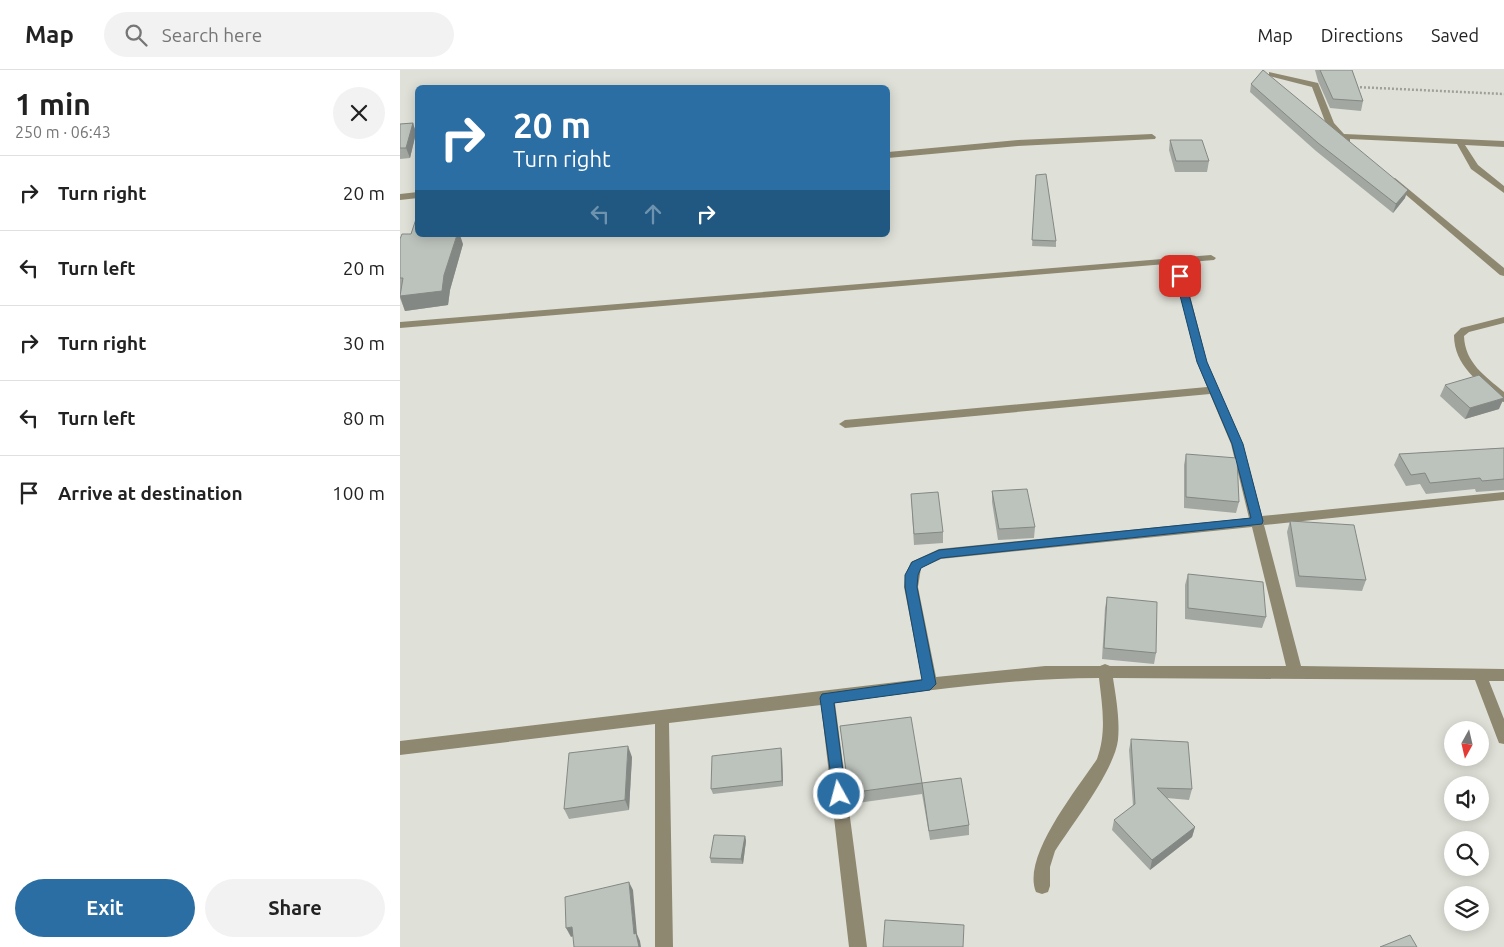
<!DOCTYPE html>
<meta charset="utf-8">
<style>
:root{--surface:#fff;--page:#f2f2f2;--text:#222;--muted:#767676;--line:#e0e0e0;--accent:#2a6ea3}
body{margin:0;font-family:Ubuntu,sans-serif;background:var(--page);color:var(--text);height:100vh;display:flex;flex-direction:column;font-size:19px;white-space:nowrap}
*{box-sizing:border-box;margin:0}
p{font-size:16px;color:var(--muted)}
.icon{flex:none;width:28px;height:28px;fill:none;stroke:currentColor;stroke-width:2;stroke-linecap:round;stroke-linejoin:round}
.map{position:relative;flex:1;overflow:hidden}
.drawer{display:flex;flex-direction:column;background:var(--surface);width:400px}
.drawer>*{flex:none}
.top-card{position:absolute;left:15px;top:15px;width:475px;height:152px;border-radius:8px;box-shadow:0 2px 12px #0003;background:#2a6ea3;color:#fff;overflow:hidden}
.needle{width:32px;rotate:188deg}
.buttons{position:absolute;left:1044px;top:651px;display:grid;gap:10px}
.buttons a{display:grid;place-items:center;width:45px;height:45px;border-radius:50%;background:var(--surface);box-shadow:0 2px 12px #0003;font-size:25px}
.pin{position:absolute;display:grid;place-items:center;width:42px;height:42px;color:#fff;margin:-21px;border-radius:10px;box-shadow:0 2px 8px #0006}
.me{position:absolute;width:55px;margin:-28px;rotate:353deg;stroke-linejoin:round;filter:drop-shadow(0 0 4px #0008)}
.turn{display:flex;align-items:center;gap:18px;height:105px;padding:0 15px;font-size:22px}
.turn .icon{width:65px;height:65px;stroke-width:2.5}
.turn b{display:block;font-size:35px;line-height:42px}
.lanes{display:flex;align-items:center;height:48px;padding:0 15px;background:#0003;justify-content:center;gap:25px;direction:ltr}
.lanes .off{opacity:.35}
.round{display:grid;place-items:center;flex:none;width:52px;height:52px;border-radius:26px;background:var(--page)}
.head{display:flex;align-items:center;justify-content:space-between;height:85px;padding:0 15px}
h1{font-size:30px;font-weight:700;line-height:38px}
.primary-button{display:flex;gap:10px;margin-top:auto;padding:10px 15px}
.primary-button a{flex:1;height:58px;border-radius:30px;background:var(--accent);color:#fff;font-size:20px;font-weight:700;line-height:58px;text-align:center}
.primary-button a+a{background:var(--page);color:var(--text)}
ul{padding:0;list-style:none}
li{display:flex;align-items:center;gap:15px;height:75px;padding:0 15px;border-top:1px solid var(--line)}
li div{flex:1}
li b{display:block;font-size:19px}
li em{font-style:normal}
header{display:flex;align-items:center;gap:30px;box-sizing:border-box;height:70px;padding:0 25px;background:var(--surface);border-bottom:1px solid var(--line)}
header strong{font-size:24px}
nav{display:flex;gap:28px;margin-inline-start:auto;font-size:18px}
.search{width:350px;height:45px;background:var(--page);display:flex;align-items:center;gap:12px;box-sizing:border-box;padding:0 18px;border-radius:28px;color:var(--muted);font-size:19px}
main{display:flex;flex:1;min-height:0}
.map>svg:first-child{display:block}
</style>
<header>
<strong>Map</strong>
<div class="search"><svg class="icon" aria-label="search" viewBox="0 0 24 24"><circle cx="10" cy="10" r="6"/><path d="M15 15l6 6"/></svg>Search here</div>
<nav><a>Map</a><a>Directions</a><a>Saved</a></nav>
</header>
<main>
<section class="drawer">
<div class="head"><div><h1>1 min</h1><p>250 m · 06:43</p></div><a class="round"><svg class="icon" aria-label="close" viewBox="0 0 24 24"><path d="M6 6l12 12M18 6L6 18"/></svg></a></div>
<ul>
<li><svg class="icon" aria-label="right" viewBox="0 0 24 24"><path d="M7 20v-9h11M14 6l5 5-5 5"/></svg><div><b>Turn right</b></div><em>20 m</em></li>
<li><svg class="icon" aria-label="left" viewBox="0 0 24 24"><path d="M17 20v-9H6M10 6l-5 5 5 5"/></svg><div><b>Turn left</b></div><em>20 m</em></li>
<li><svg class="icon" aria-label="right" viewBox="0 0 24 24"><path d="M7 20v-9h11M14 6l5 5-5 5"/></svg><div><b>Turn right</b></div><em>30 m</em></li>
<li><svg class="icon" aria-label="left" viewBox="0 0 24 24"><path d="M17 20v-9H6M10 6l-5 5 5 5"/></svg><div><b>Turn left</b></div><em>80 m</em></li>
<li><svg class="icon" aria-label="arrive" viewBox="0 0 24 24"><path d="M6 21V4h12l-3 4 3 4H6"/></svg><div><b>Arrive at destination</b></div><em>100 m</em></li>
</ul>
<div class="primary-button"><a>Exit</a><a>Share</a></div>
</section>
<div class="map">
<svg width="1104" height="877" viewBox="0 0 1104 877">
<rect width="100%" height="100%" fill="#dfe1d8"/>
<g fill="none" stroke-linecap="round" stroke-linejoin="round">
<polyline stroke="#9fa099" stroke-width="2.5" stroke-dasharray="2 2" stroke-linecap="butt" points="956,17 1104,24"/>
<g fill="#8f8871" fill-rule="evenodd">
<polygon points="869,2 918,13 934,53 944,64 1104,71 1104,77 1065,75 1078,95 1104,116 1104,123 1071,99 1057,74 950,69 950,73 944,73 926,54 912,17 869,6"/>
<polygon points="752,64 756,67 755,69 618,76 488,88 488,82 618,70"/>
<polygon points="995,108 1104,198 1104,206 1100,205 992,113 992,109"/>
<polygon points="18,122 18,128 0,130 0,124"/>
<polygon points="811,185 816,188 814,190 0,258 0,252"/>
<path d="M780,203l5,3 22,86 36,82 19,72 242,-24v8l-240,25 37,141 203,3v12h-15l15,38v25l-5,-1 -2,-5 -22,-58 -362,-2c3,20 7,41 5,62 -4,31 -45,83 -63,111l-5,16v19l-2,6 -6,2 -6,-2c-15,-35 42,-104 61,-133 10,-27 5,-54 2,-81 -89,0 -176,13 -264,25l32,244h-18l-28,-242 -152,18 4,224h-18v-223l-255,31v-14l522,-62 -18,-92 1,-12 6,-13 28,-13 310,-31 -18,-74 -21,-50 -365,34 -6,-4 6,-4 362,-33 -10,-25 -22,-86zM852,457l34,139h-176l-5,-2 -5,2h-55l-109,11 -18,-90 3,-19 20,-9z"/>
<path d="M1104,247v6l-35,9 -5,4c1,27 21,40 40,56v10l-4,-1c-21,-19 -46,-35 -46,-66l7,-7z"/>
</g>
</g>
<g fill="#a2a7a2">
<polygon points="915,0 952,0 963,31 961,41 930,38 918,11"/>
<polygon points="851,14 1005,128 993,143 916,81 850,22"/>
<polygon points="13,53 16,63 10,88 0,89 0,54"/>
<polygon points="770,70 809,91 807,102 775,102 769,80"/>
<polygon points="636,105 656,171 656,177 632,176"/>
<polygon points="0,169 63,174 50,220 48,235 5,241 0,228"/>
<polygon points="1045,315 1099,339 1065,349 1040,326"/>
<polygon points="1104,378 1104,420 1076,422 1075,419 1026,424 1020,414 1006,416 994,395 999,384"/>
<polygon points="786,384 839,432 836,443 784,438 784,395"/>
<polygon points="592,421 635,457 634,468 598,470 592,432"/>
<polygon points="511,424 543,462 543,473 514,475"/>
<polygon points="890,451 966,510 962,521 896,517 887,462"/>
<polygon points="788,504 866,547 862,558 785,549 785,515"/>
<polygon points="707,527 756,583 754,594 702,589 705,538"/>
<polygon points="440,656 522,713 569,755 569,765 530,770 522,724 450,734"/>
<polygon points="731,669 792,719 789,730 767,728 795,757 792,767 750,800 712,760 714,750 733,736 729,680"/>
<polygon points="381,678 382,683 383,716 313,724 311,719"/>
<polygon points="232,687 229,740 169,749 164,739"/>
<polygon points="345,766 346,771 343,794 311,793 310,788"/>
</g>
<g fill="#848884">
<polygon points="13,53 16,63 10,88 6,78"/>
<polygon points="1008,120 1005,128 993,143 996,134"/>
<polygon points="57,165 60,165 63,174 50,220 48,235 5,241 0,226 44,205"/>
<polygon points="1104,328 1099,339 1065,349 1070,338"/>
<polygon points="228,676 232,687 229,740 225,730"/>
<polygon points="381,678 382,683 383,716 382,711"/>
<polygon points="795,757 792,767 750,800 752,790"/>
<polygon points="345,766 346,771 343,794 341,789"/>
<polygon points="229,812 233,820 237,864 240,871 241,877 239,877 234,864"/>
<polygon points="172,857 176,865 171,867 166,858"/>
</g>
<g fill="#bcc2bc" stroke="#848884">
<polygon points="863,0 1008,120 996,134 918,73 851,14"/>
<polygon points="920,0 952,0 963,31 933,29"/>
<polygon points="13,53 6,78 0,78 0,54"/>
<polygon points="770,70 802,70 809,91 776,91"/>
<polygon points="646,104 656,171 632,170 636,105"/>
<polygon points="18,143 18,165 57,165 44,205 42,221 0,226 3,208 0,208 0,169 2,164 11,164"/>
<polygon points="1079,305 1104,328 1070,338 1045,315"/>
<polygon points="1104,378 1104,409 1082,411 1080,408 1030,413 1025,403 1011,405 999,384"/>
<polygon points="786,384 837,388 839,432 786,427"/>
<polygon points="627,419 635,457 599,459 592,421"/>
<polygon points="538,422 543,462 514,464 511,424"/>
<polygon points="890,451 954,455 966,510 899,506"/>
<polygon points="788,504 863,512 866,547 788,538"/>
<polygon points="707,527 757,532 756,583 704,578"/>
<polygon points="511,647 522,713 449,723 440,656"/>
<polygon points="731,669 788,672 792,719 757,718 795,757 752,790 714,750 735,734"/>
<polygon points="228,676 225,730 164,739 169,683"/>
<polygon points="381,678 382,711 311,719 312,686"/>
<polygon points="561,708 569,755 529,761 522,713"/>
<polygon points="314,765 345,766 341,789 310,788"/>
<polygon points="229,812 234,864 236,863 239,877 174,877 172,857 166,858 165,827"/>
<polygon points="485,850 564,855 563,877 483,877"/>
<polygon points="1010,865 1017,877 980,877"/>
</g>
<polygon fill="#2a6ea3" stroke="#1b486a" points="780,204 784,206 807,292 843,374 863,451 862,454 541,488 521,498 518,505 517,517 536,614 530,620 434,633 446,724 444,728 439,730 434,728 420,628 422,624 522,610 505,517 505,505 512,492 539,480 851,448 832,374 797,292 775,206"/>
</svg>
<div class="buttons">
<a><svg class="needle" viewBox="-14 -14 28 28"><path d="M0-13l5 13h-10z" fill="#e53935"/><path d="M0 13l5-13h-10z" fill="#767676"/></svg></a>
<a><svg class="icon" aria-label="sound" viewBox="0 0 24 24"><path d="M4 9h4l5-4v14l-5-4H4zM17 9q2 3 0 6"/></svg></a>
<a><svg class="icon" aria-label="search" viewBox="0 0 24 24"><circle cx="10" cy="10" r="6"/><path d="M15 15l6 6"/></svg></a>
<a><svg class="icon" aria-label="layers" viewBox="0 0 24 24"><path d="M12 4l9 5-9 5-9-5zM3 14l9 5 9-5"/></svg></a>
</div>
<div class="pin" style="left:780px;top:206px;background:#d93025"><svg class="icon" aria-label="arrive" viewBox="0 0 24 24"><path d="M6 21V4h12l-3 4 3 4H6"/></svg></div>
<svg class="me" style="left:439px;top:724px" viewBox="-20 -20 40 40"><circle r="17" fill="#2a6ea3" stroke="#fff" stroke-width="3"/><path d="M0-11L8 9 0 5-8 9z" fill="#fff"/></svg>
<div class="top-card">
<div class="turn"><svg class="icon" aria-label="right" viewBox="0 0 24 24"><path d="M7 20v-9h11M14 6l5 5-5 5"/></svg><div><b>20 m</b>Turn right</div></div>
<div class="lanes"><svg class="icon off" aria-label="left" viewBox="0 0 24 24"><path d="M17 20v-9H6M10 6l-5 5 5 5"/></svg><svg class="icon off" aria-label="ahead" viewBox="0 0 24 24"><path d="M12 20V5M6 11l6-6 6 6"/></svg><svg class="icon" aria-label="right" viewBox="0 0 24 24"><path d="M7 20v-9h11M14 6l5 5-5 5"/></svg></div>
</div>
</div>
</main>
